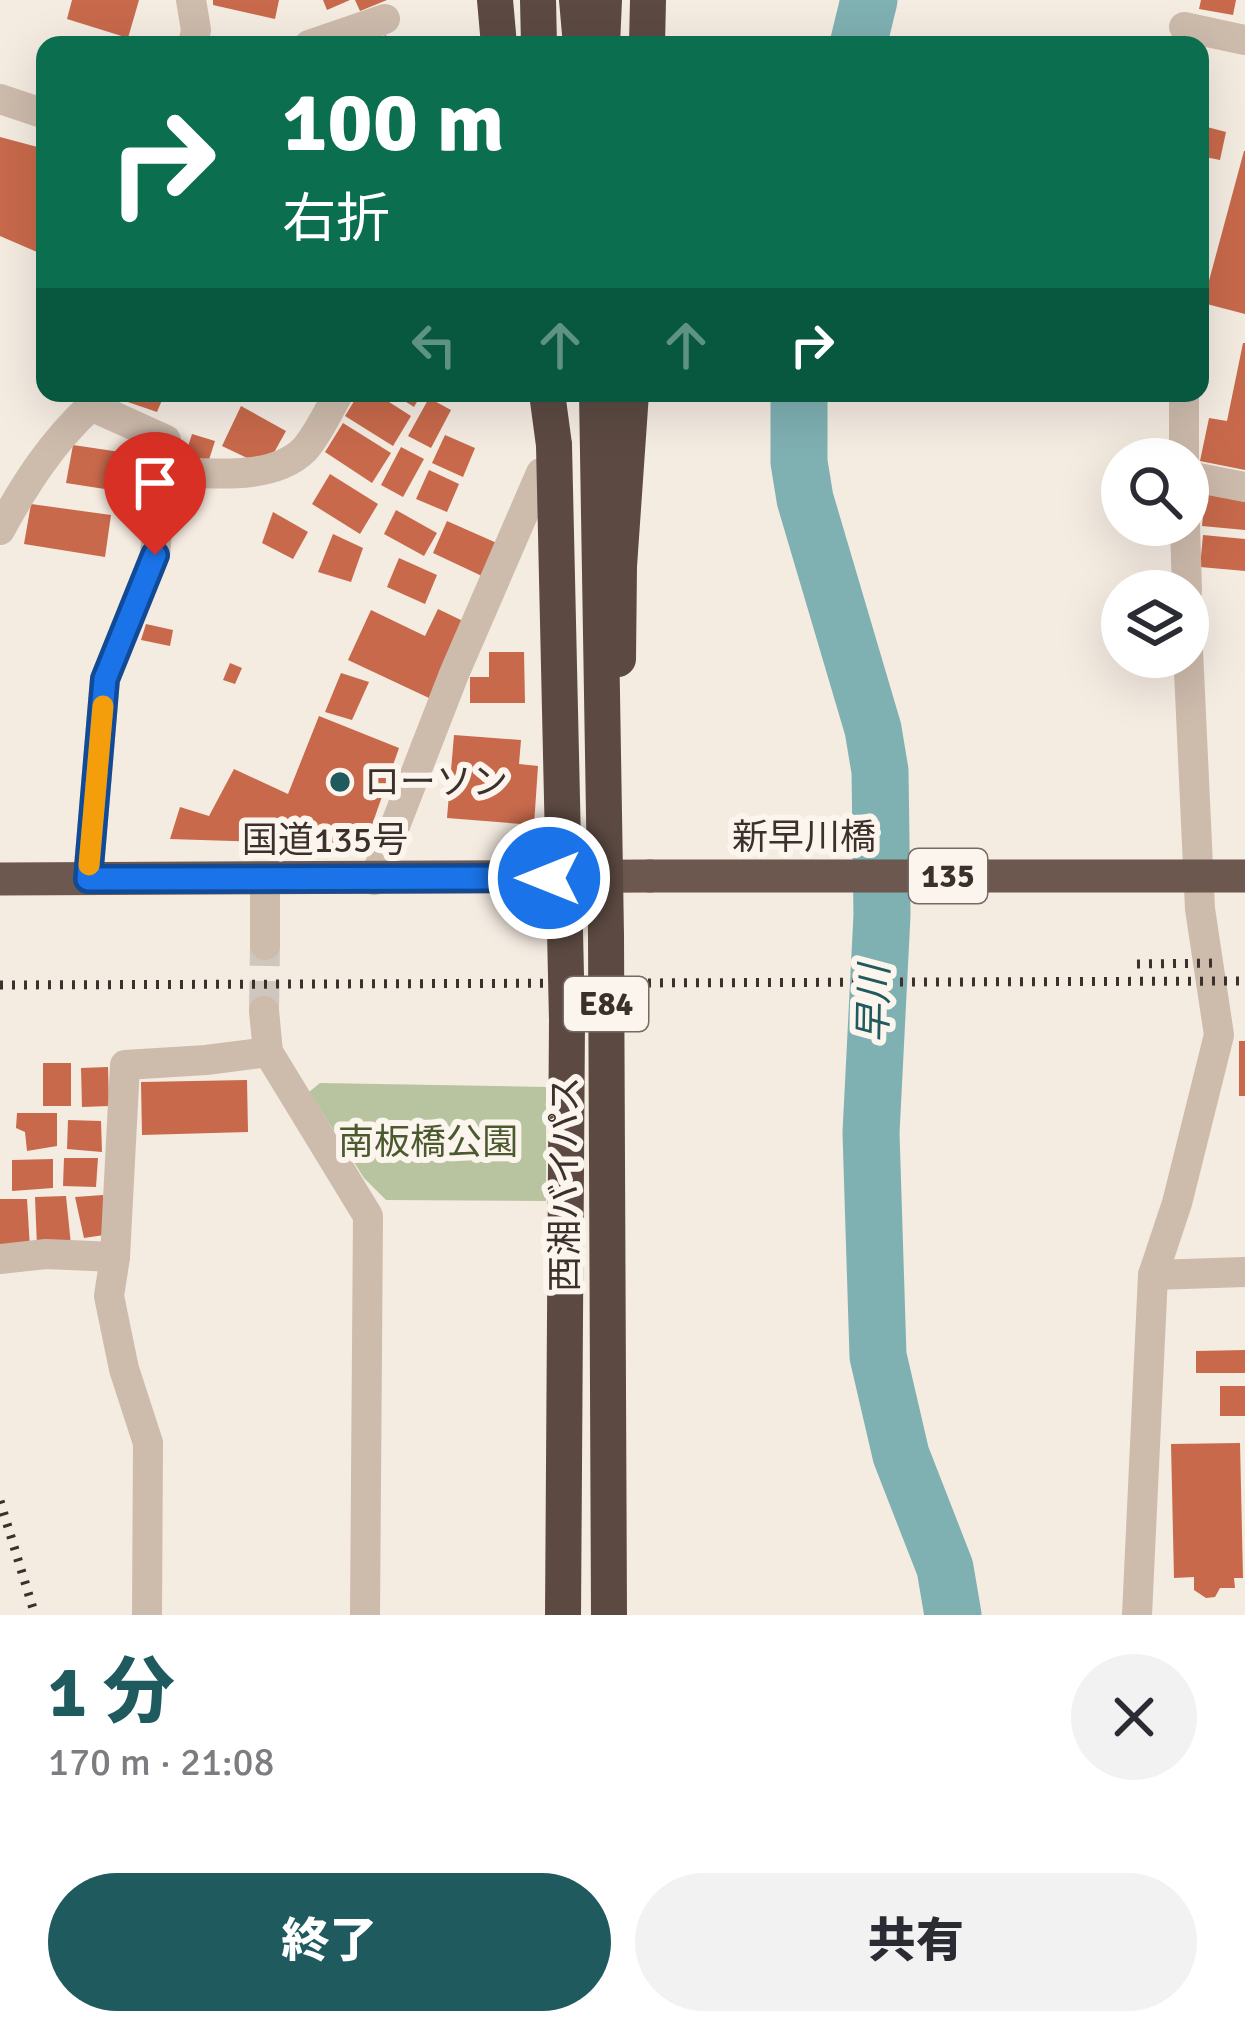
<!DOCTYPE html>
<html lang="ja">
<meta charset="utf-8">
<style>
:root{--surface:#fff;--page:#f2f2f3;--text:#2b2b33;--muted:#7c7c81;--accent:#1f5a5e}
body{margin:0;font-family:Signika,"Noto Sans JP",sans-serif;background:var(--page);color:var(--text);height:100vh;display:flex;flex-direction:column;font-size:45px;white-space:nowrap}
*{box-sizing:border-box;margin:0}
p{font-size:39px;color:var(--muted)}
.icon{flex:none;width:66px;height:66px;fill:none;stroke:currentColor;stroke-width:2;stroke-linecap:round;stroke-linejoin:round}
.map{position:relative;height:1615px;overflow:hidden}
.details{display:flex;flex-direction:column;background:var(--surface);flex:1}
.details>*{flex:none}
.guide{position:absolute;left:36px;top:36px;width:1173px;height:366px;border-radius:24px;box-shadow:0 12px 48px #0002;background:#0b6e4f;color:#fff;overflow:hidden}
.tools{position:absolute;left:1101px;top:438px;display:grid;gap:24px}
.tools a{display:grid;place-items:center;width:108px;height:108px;border-radius:50%;background:var(--surface);box-shadow:0 12px 48px #0002;font-size:60px}
.pin{position:absolute;display:grid;place-items:center;width:102px;height:102px;color:#fff;margin:-123px -51px;border-radius:50% 50% 50% 0;rotate:-45deg;box-shadow:0 0 12px #0007}
.pin .icon{rotate:45deg}
.me{position:absolute;width:132px;margin:-66px;rotate:270deg;stroke-linejoin:round;filter:drop-shadow(0 0 9px #0008)}
.turn{display:flex;align-items:center;gap:42px;height:252px;padding:0 48px;font-size:54px}
.turn .icon{width:156px;height:156px;stroke-width:2.5}
.turn b{display:block;font-size:84px;line-height:102px}
.lanes{display:flex;align-items:center;height:114px;padding:0 48px;background:#0003;justify-content:center;gap:60px;direction:ltr}
.lanes .off{opacity:.35}
.round{display:grid;place-items:center;flex:none;width:126px;height:126px;border-radius:63px;background:var(--page)}
.overview{display:flex;align-items:center;justify-content:space-between;height:204px;padding:0 48px}
h1{font-size:72px;font-weight:800;line-height:90px;color:var(--accent)}
.cta{display:flex;gap:24px;margin-top:auto;padding:24px 48px}
.cta a{flex:1;height:138px;border-radius:72px;background:var(--accent);color:#fff;font-size:48px;font-weight:800;line-height:138px;text-align:center}
.cta a+a{background:var(--page);color:var(--text)}
.map>svg:first-child{display:block}
</style>
<div class="map">
<svg width="1245" height="1615" viewBox="0 0 1245 1615">
<rect width="100%" height="100%" fill="#f4ebe1"/>
<polygon fill="#b8c4a0" points="320,1083 546,1087 546,1201 386,1200 364,1178 309,1092"/>
<g fill="none" stroke-linecap="round" stroke-linejoin="round">
<g stroke="#7fb0b2" stroke-width="57">
<polyline points="858,45 869,0"/>
<polyline points="799,393 799,462 805,499 873,729 880,771 882,915 871,1133 878,1356 901,1455 945,1568 953,1615"/>
</g>
</g>
<g fill="#c8694b">
<polygon points="72,0 139,0 128,38 67,19"/>
<polygon points="213,0 279,0 275,19 213,5"/>
<polygon points="323,0 350,0 327,10"/>
<polygon points="355,0 387,0 360,11"/>
<polygon points="1201,0 1236,0 1233,15 1199,9"/>
<polygon points="386,35 390,45 364,45"/>
<polygon points="1207,127 1226,132 1220,160 1200,156"/>
<polygon points="0,137 45,149 45,226 37,252 0,236"/>
<polygon points="1244,151 1245,151 1245,314 1203,303"/>
<polygon points="1243,343 1245,343 1245,470 1200,461 1209,418 1227,421"/>
<polygon points="121,393 165,393 157,412 119,399"/>
<polygon points="359,393 375,393 411,416 393,446 345,416"/>
<polygon points="392,393 422,393 414,407"/>
<polygon points="429,398 451,410 431,448 408,436"/>
<polygon points="241,406 286,431 266,467 222,446"/>
<polygon points="343,423 391,453 372,483 325,452"/>
<polygon points="192,434 215,441 207,466 183,462"/>
<polygon points="445,435 475,448 463,477 432,463"/>
<polygon points="73,445 127,453 124,492 66,483"/>
<polygon points="401,447 424,459 403,497 381,485"/>
<polygon points="429,470 459,484 447,512 416,499"/>
<polygon points="330,474 378,504 360,534 312,504"/>
<polygon points="1205,494 1245,498 1245,530 1202,526"/>
<polygon points="31,504 111,515 105,557 24,544"/>
<polygon points="396,510 437,533 424,556 384,534"/>
<polygon points="273,512 308,532 293,559 262,543"/>
<polygon points="447,521 499,544 484,577 433,553"/>
<polygon points="333,534 363,548 351,582 318,572"/>
<polygon points="1203,535 1245,539 1245,571 1200,567"/>
<polygon points="399,558 437,575 425,604 387,587"/>
<polygon points="438,609 465,622 429,698 348,660 371,610 425,636"/>
<polygon points="146,624 173,630 170,646 141,640"/>
<polygon points="489,652 524,652 525,703 470,703 470,677 489,677"/>
<polygon points="230,663 242,668 235,684 223,680"/>
<polygon points="341,673 369,682 352,720 325,712"/>
<polygon points="319,716 399,748 365,845 170,839 180,807 209,816 234,769 288,794"/>
<polygon points="454,735 521,740 519,764 538,766 534,825 447,818"/>
<rect x="1239" y="1041" width="6" height="55"/>
<rect x="43" y="1063" width="28" height="43"/>
<polygon points="108,1067 109,1106 82,1107 81,1068"/>
<polygon points="247,1080 248,1132 142,1135 141,1082"/>
<polygon points="17,1113 57,1113 57,1146 27,1151 25,1132 16,1128"/>
<polygon points="68,1120 101,1121 102,1152 67,1149"/>
<polygon points="64,1158 98,1158 96,1187 63,1186"/>
<polygon points="53,1159 53,1188 12,1191 12,1160"/>
<polygon points="103,1195 104,1235 84,1238 75,1197"/>
<polygon points="66,1196 71,1245 37,1247 35,1197"/>
<polygon points="0,1199 27,1199 30,1248 0,1248"/>
<polygon points="1245,1350 1245,1373 1196,1373 1196,1351"/>
<rect x="1220" y="1386" width="25" height="30"/>
<polygon points="1240,1443 1243,1578 1234,1578 1235,1588 1220,1588 1215,1597 1206,1598 1194,1590 1194,1577 1174,1578 1171,1444"/>
</g>
<g fill="none" stroke-linecap="round" stroke-linejoin="round">
<polyline stroke="#cfc6bd" stroke-width="30" stroke-dasharray="30 15" stroke-linecap="butt" points="264,1011 265,945"/>
<g stroke="#cdbbac" stroke-width="30">
<polyline points="191,0 196,30 193,45"/>
<polyline points="1184,27 1245,40"/>
<polyline points="309,45 385,19"/>
<polyline points="0,99 45,114"/>
<polyline points="1184,393 1184,459"/>
<path d="M165,471c41,2 107,11 139,-21 14,-15 24,-39 35,-57"/>
<polyline points="1188,476 1245,487"/>
<polyline points="1185,525 1187,591"/>
<path d="M0,530c25,-46 52,-88 91,-124"/>
<polyline points="88,879 105,679 155,555 166,440 91,406 94,393"/>
<polyline points="374,880 454,674 541,473"/>
<polyline points="0,1259 46,1254 115,1257"/>
<polyline points="1153,1275 1245,1272"/>
<polyline points="147,1615 148,1443 124,1369 109,1296 115,1257 125,1065 206,1060 268,1052"/>
<polyline points="1137,1615 1153,1275 1177,1203 1219,1035 1200,909 1188,650"/>
</g>
<g stroke="#cdbbac" stroke-width="30">
<polyline points="265,945 265,878"/>
<polyline points="264,1011 268,1052 368,1216 365,1615"/>
</g>
<polyline stroke="#6c584f" stroke-width="33" points="0,879 650,876"/>
<g stroke="#5c4a42" stroke-width="36">
<polyline points="495,0 499,45"/>
<polyline points="538,0 539,45"/>
<polyline points="577,0 581,45"/>
<polyline points="602,45 604,0"/>
<polyline points="647,45 648,0"/>
<polyline points="547,393 554,445"/>
<polyline points="618,659 619,566 631,393"/>
</g>
<g stroke="#3b302b" stroke-width="9" stroke-dasharray="3 9" stroke-linecap="butt">
<polyline points="1137,964 1221,963"/>
<polyline points="0,985 1245,981"/>
<polyline points="0,1501 35,1615"/>
</g>
<polyline stroke="#6c584f" stroke-width="33" points="650,876 1245,876"/>
<g stroke="#5c4a42" stroke-width="36">
<polyline points="597,393 606,935 609,1615"/>
<polyline points="554,445 567,1020 563,1615"/>
</g>
</g>
<g fill="none" stroke-linecap="round" stroke-linejoin="round">
<defs>
<polyline id="route" points="155,555 105,679 88,879 549,878"/>
</defs>
<use href="#route" stroke="#114b97" stroke-width="30"/>
<use href="#route" stroke="#1a73e8" stroke-width="21"/>
<polyline stroke="#f59e0b" stroke-width="21" points="89,865 103,706"/>
</g>
<circle fill="#1f5a5e" stroke="#fbf5ee" stroke-width="4.5" cx="340" cy="782" r="12"/>
<g text-anchor="middle" dominant-baseline="central" stroke-width="12" stroke-linejoin="round" paint-order="stroke">
<g fill="#fbf5ee" stroke="#756b66" stroke-width="3">
<rect x="909" y="849" width="78" height="54" rx="9"/>
<rect x="564" y="977" width="84" height="54" rx="9"/>
</g>
<g font-size="33" font-weight="bold" fill="#3b302b">
<text x="948" y="876">135</text>
<text x="606" y="1004">E84</text>
</g>
<g font-size="36" fill="#3b302b" stroke="#fbf5ee" text-anchor="start">
<text x="364" y="782">ローソン</text>
</g>
<g font-size="36" fill="#3b302b" stroke="#fbf5ee">
<text x="804" y="837">新早川橋</text>
<text x="325" y="840">国道135号</text>
<text transform="translate(565 1184) rotate(-90)">西湘バイパス</text>
</g>
<g font-size="36" fill="#4a5a2e" stroke="#fbf5ee">
<text x="428" y="1142">南板橋公園</text>
</g>
<g font-size="39" font-style="italic" fill="#1f5a5e" stroke="#fbf5ee">
<text transform="translate(874 1004) rotate(-89)">早川</text>
</g>
</g>
</svg>
<div class="tools">
<a><svg class="icon" aria-label="search" viewBox="0 0 24 24"><circle cx="10" cy="10" r="6"/><path d="M15 15l6 6"/></svg></a>
<a><svg class="icon" aria-label="layers" viewBox="0 0 24 24"><path d="M12 4l9 5-9 5-9-5zM3 14l9 5 9-5"/></svg></a>
</div>
<div class="pin" style="left:155px;top:555px;background:#d93025"><svg class="icon" aria-label="arrive" viewBox="0 0 24 24"><path d="M6 21V4h12l-3 4 3 4H6"/></svg></div>
<svg class="me" style="left:549px;top:878px" viewBox="-20 -20 40 40"><circle r="17" fill="#1a73e8" stroke="#fff" stroke-width="3"/><path d="M0-11L8 9 0 5-8 9z" fill="#fff"/></svg>
<div class="guide">
<div class="turn"><svg class="icon" aria-label="right" viewBox="0 0 24 24"><path d="M7 20v-9h11M14 6l5 5-5 5"/></svg><div><b>100 m</b>右折</div></div>
<div class="lanes"><svg class="icon off" aria-label="left" viewBox="0 0 24 24"><path d="M17 20v-9H6M10 6l-5 5 5 5"/></svg><svg class="icon off" aria-label="ahead" viewBox="0 0 24 24"><path d="M12 20V5M6 11l6-6 6 6"/></svg><svg class="icon off" aria-label="ahead" viewBox="0 0 24 24"><path d="M12 20V5M6 11l6-6 6 6"/></svg><svg class="icon" aria-label="right" viewBox="0 0 24 24"><path d="M7 20v-9h11M14 6l5 5-5 5"/></svg></div>
</div>
</div>
<section class="details">
<div class="overview"><div><h1>1 分</h1><p>170 m · 21:08</p></div><a class="round"><svg class="icon" aria-label="close" viewBox="0 0 24 24"><path d="M6 6l12 12M18 6L6 18"/></svg></a></div>
<div class="cta"><a>終了</a><a>共有</a></div>
</section>
